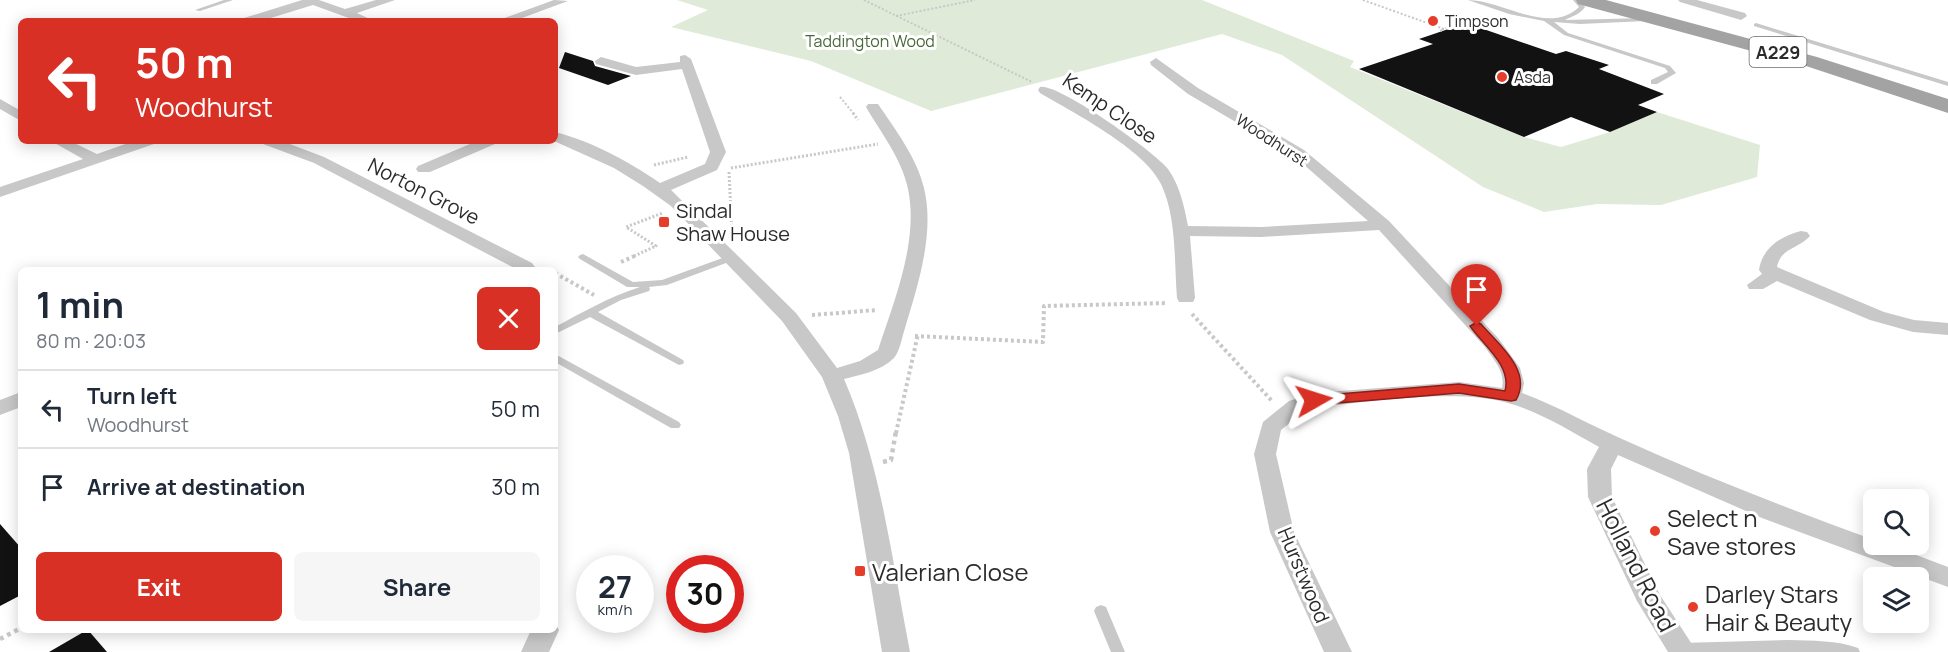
<!DOCTYPE html>
<meta charset="utf-8">
<style>
:root{--surface:#fff;--page:#f6f6f7;--text:#1f2937;--muted:#747a83;--line:#e0e1e3;--accent:#d93025}
body{margin:0;font-family:Manrope,sans-serif;background:var(--page);color:var(--text);height:100vh;display:flex;flex-direction:column;font-size:22px;white-space:nowrap}
*{box-sizing:border-box;margin:0}
p{font-size:20px;color:var(--muted)}
.icon{flex:none;width:33px;height:33px;fill:none;stroke:currentColor;stroke-width:2;stroke-linecap:round;stroke-linejoin:round}
.map{position:relative;flex:1;overflow:hidden}
.sheet{position:absolute;left:18px;top:267px;width:540px;height:366px;display:flex;flex-direction:column;background:var(--surface);border-radius:9px;box-shadow:0 3px 15px #0003}
.sheet>*{flex:none}
.banner{position:absolute;left:18px;top:18px;width:540px;height:126px;border-radius:9px;box-shadow:0 3px 15px #0003;background:#d93025;color:#fff;overflow:hidden}
.fabs{position:absolute;left:1863px;top:489px;display:grid;gap:12px}
.fabs a{display:grid;place-items:center;width:66px;height:66px;border-radius:9px;background:var(--surface);box-shadow:0 3px 15px #0003;font-size:30px}
.speed{position:absolute;left:576px;top:555px;display:flex;gap:12px;font-size:30px;font-weight:700;text-align:center}
.speed>*{display:grid;place-content:center;width:78px;height:78px;border-radius:50%;background:var(--surface);box-shadow:0 3px 15px #0003;line-height:1}
.speed small{font-size:15px;font-weight:400}
.speed .limit{border:9px solid #d22;background:#fff;color:#111}
.pin{position:absolute;display:grid;place-items:center;width:51px;height:51px;color:#fff;margin:-62px -26px;border-radius:50% 50% 50% 0;rotate:-45deg;box-shadow:0 0 6px #0007}
.pin .icon{rotate:45deg}
.me{position:absolute;width:66px;margin:-33px;rotate:84deg;stroke-linejoin:round;filter:drop-shadow(0 0 4px #0008)}
.turn{display:flex;align-items:center;gap:21px;height:126px;padding:0 18px;font-size:27px}
.turn .icon{width:78px;height:78px;stroke-width:2.5}
.turn b{display:block;font-size:42px;line-height:51px}
.round{display:grid;place-items:center;flex:none;width:63px;height:63px;border-radius:9px;background:var(--page)}
.summary{display:flex;align-items:center;justify-content:space-between;height:102px;padding:0 18px}
h1{font-size:36px;font-weight:700;line-height:45px}
.button{display:flex;gap:12px;margin-top:auto;padding:12px 18px}
.button a{flex:1;height:69px;border-radius:9px;background:var(--accent);color:#fff;font-size:24px;font-weight:700;line-height:69px;text-align:center}
.button a+a{background:var(--page);color:var(--text)}
ul{padding:0;list-style:none}
li{display:flex;align-items:center;gap:18px;height:78px;padding:0 18px;border-top:2px solid var(--line)}
li div{flex:1}
li b{display:block;font-size:22px}
li em{font-style:normal}
.map>svg:first-child{display:block}
</style>
<div class="map">
<svg width="1948" height="652" viewBox="0 0 1948 652">
<rect width="100%" height="100%" fill="#fff"/>
<polygon fill="#dfead8" points="677,0 1202,0 1354,61 1350,67 1524,137 1561,147 1610,132 1657,112 1760,145 1757,177 1661,205 1597,204 1544,212 1483,187 1282,55 1222,34 931,111 811,61 671,27 708,10"/>
<g fill="#121212">
<polygon points="1466,23 1556,54 1566,51 1609,65 1599,69 1664,94 1638,105 1657,112 1610,132 1571,117 1524,137 1359,69 1433,44 1419,39"/>
<polygon points="565,52 593,61 595,66 631,76 608,85 559,68"/>
<polygon points="0,524 21,548 21,595 0,606"/>
<polygon points="88,630 107,652 49,652 87,630"/>
</g>
<g fill="none" stroke-linecap="round" stroke-linejoin="round">
<g stroke="#c8c8c8" stroke-width="2" stroke-dasharray="2 2" stroke-linecap="butt">
<polyline points="864,0 1032,82"/>
<polyline points="1363,0 1444,29"/>
<polyline points="896,16 975,0"/>
<polyline points="1442,31 1440,30 1482,17"/>
<polyline points="840,97 854,114"/>
</g>
<g stroke="#c8c8c8" stroke-width="3" stroke-dasharray="2 2" stroke-linecap="butt">
<polyline points="853,113 858,120"/>
<polyline points="654,165 688,157"/>
<polyline points="731,168 878,144"/>
<polyline points="729,172 732,234"/>
<polyline points="634,256 656,246 626,227 663,213"/>
</g>
<g stroke="#c8c8c8" stroke-width="4" stroke-dasharray="3 3" stroke-linecap="butt">
<polyline points="621,262 637,255"/>
<polyline points="555,273 594,295"/>
<polyline points="1192,314 1272,401"/>
<polyline points="812,315 877,310"/>
<polyline points="915,336 1043,342 1044,306 1167,303"/>
<polyline points="896,433 918,334"/>
</g>
<g stroke="#c8c8c8" stroke-width="4.5" stroke-dasharray="4 4" stroke-linecap="butt">
<polyline points="883,462 891,460 896,431"/>
<polyline points="0,639 21,628"/>
</g>
<g fill="#c8c8c8" fill-rule="evenodd">
<polygon points="224,0 233,0 200,11 195,10"/>
<path d="M1468,0c34,0 81,36 111,7l-6,-7h6l6,7c-5,7 -12,9 -20,13l83,-2 1,1 -3,2 -66,3 -26,-2 14,11 102,33 6,7 -19,11h-6v-4l17,-8 -3,-4 -101,-33 -20,-14 -35,-7z"/>
<polygon points="1756,23 1948,82 1948,86 1754,26 1754,24"/>
<path d="M583,254l50,28 29,-2 66,-24 3,-1 5,3 -2,2 -67,25 -18,2 1,2 -1,2 -28,9 -23,12 85,48 1,2 -1,2 -4,1 -89,-48 -35,17v-7c28,-15 54,-30 85,-40h-13l-47,-28 -2,-2 2,-2z"/>
<polygon points="555,354 679,422 681,425 679,428 671,428 555,362"/>
<polygon points="1101,605 1106,607 1125,652 1111,652 1094,611 1096,607"/>
<path d="M1789,640c23,1 48,0 69,8l2,4h-185l-1,-3 2,-4 5,-2z"/>
</g>
<g fill="#c8c8c8" fill-rule="evenodd">
<polygon points="302,0 319,0 345,9 376,0 395,0 357,13 374,21 357,21 313,5 261,21 242,21 244,18"/>
<polygon points="554,0 568,1 514,21 496,21"/>
<polygon points="1678,0 1697,0 1745,13 1747,16 1741,20 1680,2"/>
<path d="M685,55l6,4 35,93 -9,18 -46,20 125,123 41,55 23,-7 18,-11c16,-49 41,-109 30,-161 -6,-30 -27,-56 -42,-82l2,-3h10c17,25 39,54 46,84 11,45 -6,97 -19,140 -3,9 -5,23 -11,30 -13,13 -34,17 -50,21 37,86 48,181 66,273h-28l-33,-199 -11,-37 -16,-39 -40,-56 -111,-115 -28,-20 -29,-18 -60,-27 1,-9c36,9 75,30 105,51l45,-19 5,-12 -28,-83 -46,6 -40,-11 -1,-3 6,-4 35,10 44,-5v-6z"/>
<path d="M1156,58l42,30 106,62 85,71 110,118 21,29 4,15 -2,10c35,13 66,31 100,46 82,37 167,70 252,101v4h13l61,23v20l-186,-69 -144,-63 -7,14 1,28 48,98 37,57h-29l-31,-51 -49,-104 -1,-28 12,-22c-29,-16 -59,-35 -91,-44 -51,-15 -137,-1 -192,4l-11,4 -24,19 -5,24 18,78 58,120h-28l-54,-120 -16,-78 9,-32 26,-21 25,-8 145,-11 43,6c4,-16 -9,-29 -17,-41l-106,-117 -118,7 -71,-1 5,62 -2,4h-14l-2,-4c-3,-37 0,-80 -16,-114 -17,-35 -87,-71 -121,-91l-2,-3 2,-3c18,-4 115,65 128,82 12,17 16,37 20,57l73,1 107,-6 -74,-65 -106,-62 -37,-29 -1,-3z"/>
<polygon points="0,99 21,111 21,121 0,109"/>
<polygon points="51,141 70,141 97,154 134,141 156,141 154,144 0,197 0,187 83,159"/>
<polygon points="261,141 282,141 324,157 532,263 535,267 533,270 518,270 314,163 263,144"/>
<polygon points="477,141 497,141 495,144 430,172 418,172 416,169 418,166"/>
<path d="M1801,231l6,1 3,4c-11,13 -29,11 -33,31l107,45 30,8 34,3v12l-35,-3 -43,-12 -93,-39 -14,8h-14l-2,-4 15,-11 -3,-4c3,-22 22,-34 42,-39z"/>
<polygon points="21,392 21,407 0,415 0,400"/>
<polygon points="555,623 559,630 549,652 521,652 531,630 555,630"/>
</g>
<polygon fill="#a3a3a3" fill-rule="evenodd" points="1576,0 1606,0 1817,57 1948,99 1948,113 1803,65 1578,4"/>
</g>
<path fill="#d93025" stroke="#8d1f18" stroke-width="1.5" d="M1477,322l4,2c17,20 52,47 35,76l-5,1 -52,-8 -145,12 -8,-5 8,-4 145,-12 46,7c7,-25 -22,-46 -35,-65z"/>
<g fill="#e63c2a" stroke="#fff" stroke-width="2">
<circle cx="1433" cy="21" r="6"/>
<circle cx="1502" cy="77" r="6"/>
<rect x="658" y="216" width="12" height="12" rx="3"/>
<circle cx="1655" cy="531" r="6"/>
<rect x="854" y="565" width="12" height="12" rx="3"/>
<circle cx="1693" cy="607" r="6"/>
</g>
<g text-anchor="middle" dominant-baseline="central" stroke-width="6" stroke-linejoin="round" paint-order="stroke">
<g font-size="16" fill="#2b2b2b" stroke="#fff" text-anchor="start">
<text x="1445" y="21">Timpson</text>
<text x="1514" y="77">Asda</text>
</g>
<g font-size="16" fill="#476739" stroke="#fff">
<text x="870" y="41">Taddington Wood</text>
</g>
<g font-size="16" fill="#2b2b2b" stroke="#fff">
<text transform="translate(1272 140) rotate(33)">Woodhurst</text>
</g>
<rect fill="#fff" stroke="#6b6b6b" stroke-width="1.5" x="1749.5" y="37" width="57" height="30" rx="4.5"/>
<g font-size="18" font-weight="bold" fill="#2b2b2b">
<text x="1778" y="52">A229</text>
</g>
<g font-size="20" fill="#2b2b2b" stroke="#fff">
<text transform="translate(1110 108) rotate(34)">Kemp Close</text>
<text transform="translate(424 191) rotate(27)">Norton Grove</text>
<text transform="translate(1304 575) rotate(67)">Hurstwood</text>
</g>
<g font-size="20" fill="#2b2b2b" stroke="#fff" text-anchor="start">
<text x="676" y="210">Sindal<tspan x="676" dy="23">Shaw House</tspan></text>
</g>
<g font-size="24" fill="#2b2b2b" stroke="#fff" text-anchor="start">
<text x="1667" y="517">Select n<tspan x="1667" dy="28">Save stores</tspan></text>
<text x="872" y="571">Valerian Close</text>
<text x="1705" y="593">Darley Stars<tspan x="1705" dy="28">Hair &amp; Beauty</tspan></text>
</g>
<g font-size="24" fill="#2b2b2b" stroke="#fff">
<text transform="translate(1637 565) rotate(63)">Holland Road</text>
</g>
</g>
</svg>
<div class="fabs">
<a><svg class="icon" aria-label="search" viewBox="0 0 24 24"><circle cx="10" cy="10" r="6"/><path d="M15 15l6 6"/></svg></a>
<a><svg class="icon" aria-label="layers" viewBox="0 0 24 24"><path d="M12 4l9 5-9 5-9-5zM3 14l9 5 9-5"/></svg></a>
</div>
<div class="speed"><div>27<small>km/h</small></div><div class="limit">30</div></div>
<div class="pin" style="left:1477px;top:326px;background:#d93025"><svg class="icon" aria-label="arrive" viewBox="0 0 24 24"><path d="M6 21V4h12l-3 4 3 4H6"/></svg></div>
<svg class="me" style="left:1314px;top:400px" viewBox="-20 -20 40 40"><path d="M0-17L14 15 0 8-14 15z" fill="#d93025" stroke="#fff" stroke-width="4"/></svg>
<div class="banner">
<div class="turn"><svg class="icon" aria-label="left" viewBox="0 0 24 24"><path d="M17 20v-9H6M10 6l-5 5 5 5"/></svg><div><b>50 m</b>Woodhurst</div></div>
</div>
<section class="sheet">
<div class="summary"><div><h1>1 min</h1><p>80 m · 20:03</p></div><a class="round" style="background:#d93025;color:#fff"><svg class="icon" aria-label="close" viewBox="0 0 24 24"><path d="M6 6l12 12M18 6L6 18"/></svg></a></div>
<ul>
<li><svg class="icon" aria-label="left" viewBox="0 0 24 24"><path d="M17 20v-9H6M10 6l-5 5 5 5"/></svg><div><b>Turn left</b><p>Woodhurst</p></div><em>50 m</em></li>
<li><svg class="icon" aria-label="arrive" viewBox="0 0 24 24"><path d="M6 21V4h12l-3 4 3 4H6"/></svg><div><b>Arrive at destination</b></div><em>30 m</em></li>
</ul>
<div class="button"><a>Exit</a><a>Share</a></div>
</section>
</div>
